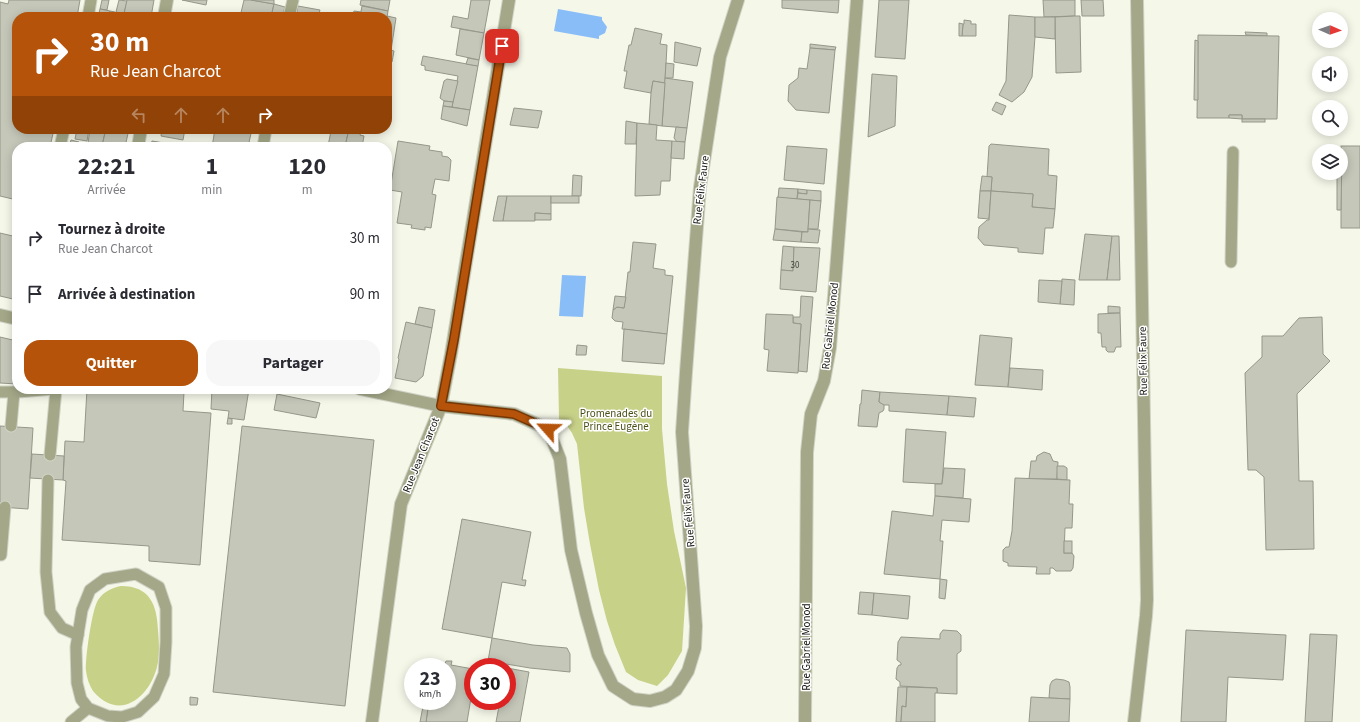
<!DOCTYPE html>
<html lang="fr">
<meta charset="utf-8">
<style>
:root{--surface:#fff;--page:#f7f7f7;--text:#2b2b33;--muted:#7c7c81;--accent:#b45309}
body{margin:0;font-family:"Source Sans 3",sans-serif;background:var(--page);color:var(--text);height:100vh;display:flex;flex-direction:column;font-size:15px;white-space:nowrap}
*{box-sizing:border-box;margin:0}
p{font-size:13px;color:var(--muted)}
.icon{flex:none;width:22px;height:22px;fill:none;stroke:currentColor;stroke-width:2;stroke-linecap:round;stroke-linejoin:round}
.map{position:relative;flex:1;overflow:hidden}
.side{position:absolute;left:12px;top:142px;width:380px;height:252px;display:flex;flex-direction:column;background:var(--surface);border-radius:16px;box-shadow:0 2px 10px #0003}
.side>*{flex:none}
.guide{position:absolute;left:12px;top:12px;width:380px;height:122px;border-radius:16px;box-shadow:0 2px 10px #0003;background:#b45309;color:#fff;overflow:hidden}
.needle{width:26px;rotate:92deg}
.controls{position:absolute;left:1312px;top:12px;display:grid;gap:8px}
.controls a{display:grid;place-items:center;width:36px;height:36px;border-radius:50%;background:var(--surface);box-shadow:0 2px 10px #0003;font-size:20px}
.speed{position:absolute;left:404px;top:658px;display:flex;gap:8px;font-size:20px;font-weight:700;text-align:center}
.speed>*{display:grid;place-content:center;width:52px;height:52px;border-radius:50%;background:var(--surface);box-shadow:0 2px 10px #0003;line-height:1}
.speed small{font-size:10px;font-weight:400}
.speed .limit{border:6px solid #d22;background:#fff;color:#111}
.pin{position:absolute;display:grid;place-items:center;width:34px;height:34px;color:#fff;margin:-17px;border-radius:8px;box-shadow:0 2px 6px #0006}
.me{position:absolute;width:44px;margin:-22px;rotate:295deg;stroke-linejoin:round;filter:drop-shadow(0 0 3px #0008)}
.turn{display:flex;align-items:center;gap:14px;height:84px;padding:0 12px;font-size:18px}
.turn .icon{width:52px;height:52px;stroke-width:2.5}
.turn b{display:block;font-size:28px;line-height:34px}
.lanes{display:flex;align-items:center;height:38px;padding:0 12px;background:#0003;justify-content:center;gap:20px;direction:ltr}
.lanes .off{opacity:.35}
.eta{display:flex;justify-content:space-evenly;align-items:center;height:68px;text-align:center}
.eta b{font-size:24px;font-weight:700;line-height:28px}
.cta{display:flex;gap:8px;margin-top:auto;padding:8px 12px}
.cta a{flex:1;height:46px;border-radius:16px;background:var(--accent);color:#fff;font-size:16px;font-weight:700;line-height:46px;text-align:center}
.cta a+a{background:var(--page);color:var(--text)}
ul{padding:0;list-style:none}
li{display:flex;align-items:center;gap:12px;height:56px;padding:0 12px}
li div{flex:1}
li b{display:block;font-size:15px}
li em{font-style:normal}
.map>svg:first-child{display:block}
</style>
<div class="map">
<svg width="1360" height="722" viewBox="0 0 1360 722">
<rect width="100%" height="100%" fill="#f5f7e9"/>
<g fill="#c8d188">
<polygon points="558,368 662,376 662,429 667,484 674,531 686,588 682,651 668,675 657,686 638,680 626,672 615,645 607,621 599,590 590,544 584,508 577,444 572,433 566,424 559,419"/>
<path d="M121,586c29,0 36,19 37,44 1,12 2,25 -1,37 -8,31 -38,55 -64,24 -4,-6 -6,-13 -7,-20 -1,-12 6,-62 12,-71 6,-9 14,-12 23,-14z"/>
</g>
<g fill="#89bdf8">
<polygon points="558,9 602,17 602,20 607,27 605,33 599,36 599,39 554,31"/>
<polygon points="562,275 586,276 583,317 559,316"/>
</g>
<g fill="#c5c7b9" stroke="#95978a">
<polygon points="9,0 80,0 77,17 17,17 17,129 54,129 50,147 17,147 17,200 0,196 0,2 8,4"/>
<polygon points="102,0 109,0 107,10 100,9"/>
<polygon points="119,0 127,1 124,14 116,12"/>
<polygon points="127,0 154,0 151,17 141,17 124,14"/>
<polygon points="182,0 207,0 206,5"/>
<polygon points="244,0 251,0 274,4 271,17 240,17"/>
<polygon points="251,0 274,0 274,4"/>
<polygon points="361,0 390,0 388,11 360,5"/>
<polygon points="471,0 490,0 484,33 451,27 453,16 468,19"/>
<polygon points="782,0 839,0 838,13 782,8"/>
<polygon points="879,0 909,0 905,59 875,57"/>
<polygon points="1043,0 1075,0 1075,16 1044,17"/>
<polygon points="1081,0 1103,0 1104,16 1082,16"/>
<polygon points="274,4 285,7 282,17 271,17"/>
<polygon points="298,6 320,10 318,17 296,17"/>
<polygon points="362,6 388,11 387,17 360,17"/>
<polygon points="100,9 110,11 109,17 98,17"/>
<polygon points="110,11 115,12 114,17 109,16"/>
<polygon points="354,11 361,12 360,17 352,17"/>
<polygon points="124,14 141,17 123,17"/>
<polygon points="1009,15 1035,17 1035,37 1032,77 1024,92 1012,102 999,95 1006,81"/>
<polygon points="387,16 396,18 391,50 387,49"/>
<polygon points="1075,16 1080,16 1081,72 1056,73 1055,17"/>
<polygon points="1035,17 1055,17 1055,39 1035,37"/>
<polygon points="964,20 971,21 971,24 976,24 976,36 962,36 963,24 964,24"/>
<polygon points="959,23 963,24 962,36 959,36"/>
<polygon points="635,28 662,34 660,44 667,45 665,83 653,81 651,93 624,88 627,71 624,71 629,45 631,45"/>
<polygon points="460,29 484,33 479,60 456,55"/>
<polygon points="1245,32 1267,33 1267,36 1246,35"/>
<polygon points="1198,35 1279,36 1277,119 1242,119 1242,115 1229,115 1229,118 1197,118"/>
<polygon points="1195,40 1198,41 1198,100 1194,100"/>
<polygon points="675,42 701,48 697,66 674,62"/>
<polygon points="810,44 836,47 835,50 810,48"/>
<polygon points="810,48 835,50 829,113 796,110 788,101 789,85 798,78 799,68 807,69"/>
<polygon points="387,49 394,51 392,62 387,62"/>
<polygon points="423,56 478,66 470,110 452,107 458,76 425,70 425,66 421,65"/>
<polygon points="468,58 479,60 478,66 466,64"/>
<polygon points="666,63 674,64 673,78 665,78"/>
<polygon points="872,74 897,76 895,126 868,137"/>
<polygon points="665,78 693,82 687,128 662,126"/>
<polygon points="447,79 458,81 453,102 444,101 440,98 444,81"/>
<polygon points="653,81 665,83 662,126 649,124 651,93"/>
<polygon points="444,101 453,102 452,107 443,106"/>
<polygon points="996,102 1006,106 1002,115 992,110"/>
<polygon points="443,106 470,110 467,126 441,119"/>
<polygon points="514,108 542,111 538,128 510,125"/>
<polygon points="1229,115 1242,115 1242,119 1229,118"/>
<rect x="1242" y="119" width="23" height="3"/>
<polygon points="626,121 637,123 636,144 625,144"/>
<polygon points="637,123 657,125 656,140 672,141 670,181 661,181 660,195 635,196"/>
<polygon points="676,127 687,128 685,142 677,142 674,138"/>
<polygon points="77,129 89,129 87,141 75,139"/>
<polygon points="90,129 105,132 102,146 88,143"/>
<polygon points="106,129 129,129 125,147 102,146"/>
<polygon points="162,129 185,129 183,140 161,136"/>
<polygon points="215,129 252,129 248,147 212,147"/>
<polygon points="322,129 349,129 345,147 328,146 331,131"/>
<polygon points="349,129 361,130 360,135 364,136 362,147 345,147"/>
<polygon points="71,140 79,142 78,147 69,147"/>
<polygon points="152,141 170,144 170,147 150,147"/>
<polygon points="398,141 430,146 429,150 442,152 442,156 448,157 451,160 449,181 435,179 432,194 436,195 431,228 425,227 425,230 411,228 412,225 397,223 402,192 390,190"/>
<polygon points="672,141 685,142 684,159 671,158"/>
<polygon points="991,144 1049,149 1048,175 1057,176 1055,209 1032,207 1033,194 991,191 992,177 987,177 989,146"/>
<polygon points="787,146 827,149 824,184 784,180"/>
<rect x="1341" y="146" width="19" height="82"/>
<polygon points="1341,151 1342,151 1341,210 1337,210 1337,173 1341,173"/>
<polygon points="573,175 582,176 581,196 572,196"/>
<polygon points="982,176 992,177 991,191 980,191"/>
<polygon points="779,188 798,189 797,199 778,198"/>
<polygon points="798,189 807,190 807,194 798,193"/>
<polygon points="807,190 821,191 821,201 797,199 798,193 807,194"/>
<polygon points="980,191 991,191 989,219 978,218"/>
<polygon points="991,191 1033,194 1032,207 1055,209 1053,228 1045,228 1043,254 1018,252 1018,248 984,245 978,238 979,227 987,220 989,220"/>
<polygon points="498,196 507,196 503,221 493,221"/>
<polygon points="507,196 551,196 551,214 535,213 535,221 503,221"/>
<rect x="551" y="196" width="28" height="7"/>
<polygon points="777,197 810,200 808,232 775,229"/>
<polygon points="810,200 821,201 818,229 808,229"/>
<polygon points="535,213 551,214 551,220 535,220"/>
<polygon points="775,229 802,232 801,242 773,240"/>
<polygon points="808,229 820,230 818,243 801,242 802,232 808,232"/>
<polygon points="0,233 17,237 17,278 13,299 0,296"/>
<polygon points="1085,234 1112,236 1107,280 1079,280"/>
<polygon points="1112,236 1119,236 1120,280 1107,280"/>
<polygon points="633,242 656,244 653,268 665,270 665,275 673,276 667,334 622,329 623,322 615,321 612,318 613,310 617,307 624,308 628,272 630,272"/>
<polygon points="783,246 794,247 793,271 781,270"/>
<polygon points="794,247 820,248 816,292 780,289 781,270 793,271"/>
<polygon points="1062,279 1075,280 1074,305 1060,304"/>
<polygon points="1039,280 1062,281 1060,304 1038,302"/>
<polygon points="615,296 626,297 624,308 617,307 613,310"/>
<polygon points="801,296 813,297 807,372 798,371 801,324 793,323 793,317 800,317"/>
<polygon points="1108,306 1120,307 1120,313 1108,313"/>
<polygon points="419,307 435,310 432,328 415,324"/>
<polygon points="1120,313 1121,347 1116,347 1114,352 1108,352 1106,350 1106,347 1102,347 1101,333 1098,333 1098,314"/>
<polygon points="766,314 793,315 793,323 801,324 798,373 767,371 769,350 764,349"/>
<polygon points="1322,317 1323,354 1330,361 1297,394 1299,481 1313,481 1314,549 1266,550 1264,477 1256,470 1248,470 1245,373 1262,357 1262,336 1283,336 1299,318"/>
<polygon points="406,322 432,328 423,376 416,382 395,378 399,359 398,358"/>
<polygon points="624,329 667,334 664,364 622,361"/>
<polygon points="980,335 1012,338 1008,387 975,385"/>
<polygon points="0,337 17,341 17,384 0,383"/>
<polygon points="577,345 587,346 586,355 576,355"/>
<polygon points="1010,368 1043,370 1042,390 1008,387"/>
<polygon points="87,389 153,389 184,392 183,411 211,413 200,565 149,561 149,546 62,540 66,481 63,480 65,441 84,442"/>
<polygon points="205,389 212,389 212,393 204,393"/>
<polygon points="212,389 249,389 244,420 228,418 229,411 211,409"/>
<polygon points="862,390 880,392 879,402 884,404 884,409 883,411 879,413 877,427 858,426 860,404 861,404"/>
<polygon points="880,392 949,396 947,415 889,411 889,405 884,405 879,402"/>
<polygon points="277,394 320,403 316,418 274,410"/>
<polygon points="949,396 976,398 974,417 947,415"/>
<polygon points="228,418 232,419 232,424 227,424"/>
<polygon points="0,426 33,428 28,509 0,507"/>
<polygon points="242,426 374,440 345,706 213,692"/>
<polygon points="906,429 946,432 942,484 903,482"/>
<polygon points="1044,452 1050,454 1053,461 1058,462 1057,479 1029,479 1031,461 1036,461 1037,456"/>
<polygon points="32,454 64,456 63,480 30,478"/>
<polygon points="1057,466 1064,466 1067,468 1067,480 1057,479"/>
<polygon points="944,468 965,469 963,498 935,496 935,484 942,484"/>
<polygon points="1015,478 1070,480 1069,504 1073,504 1072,528 1065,528 1064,553 1072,553 1074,556 1073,568 1071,571 1056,571 1053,568 1050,568 1050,574 1036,574 1037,567 1008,566 1008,563 1003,561 1003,550 1006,547 1009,547 1012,531"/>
<polygon points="935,496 971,499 969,522 942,520 940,541 943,541 940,579 884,574 892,511 933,516"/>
<polygon points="462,519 531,532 522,580 526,580 525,586 502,582 492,638 442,629"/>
<rect x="1064" y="541" width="8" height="12"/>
<polygon points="940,579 947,580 945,599 939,598"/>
<polygon points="860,592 874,593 872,615 858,614"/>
<polygon points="874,593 910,596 908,619 872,615"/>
<polygon points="943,630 957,631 961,635 961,651 957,654 957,694 937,693 937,688 900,686 900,682 896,679 897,668 899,665 901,665 901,663 897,660 898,642 901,637 940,639 940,634"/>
<polygon points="1186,630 1286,635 1283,680 1228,677 1226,722 1181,722"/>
<polygon points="1310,634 1337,635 1332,722 1305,722"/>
<polygon points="492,638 533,645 567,648 570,654 570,672 530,668 488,661"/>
<polygon points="446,661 452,661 451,665 473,669 473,686 467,722 426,722 429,701 447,701 447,667 435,667 436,662 445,664"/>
<polygon points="507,668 529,672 520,722 496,722 500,701 507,701"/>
<polygon points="1056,679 1064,680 1069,682 1070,687 1070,699 1049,698 1050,685 1052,681"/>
<polygon points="898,687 907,687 906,707 902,706 901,722 896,722"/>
<polygon points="907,687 937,688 937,693 935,693 935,722 901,722 902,706 906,707"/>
<polygon points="190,697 198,698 197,705 190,705"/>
<polygon points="1031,697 1070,699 1069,722 1029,722"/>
<polygon points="424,701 429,701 426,722 420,722"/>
</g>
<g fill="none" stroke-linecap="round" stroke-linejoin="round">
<defs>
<g id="service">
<polyline points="88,17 91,0"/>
<polyline points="289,17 293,0"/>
<polyline points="60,147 64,129"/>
<polyline points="263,147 266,129"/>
<polyline points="1231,262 1233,152"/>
<polyline points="0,392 18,392 55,389"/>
<polyline points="11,426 14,392"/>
<polyline points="50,455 56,389"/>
<polyline points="48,480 46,572 50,612 62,628 78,635"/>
<polyline points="1,555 5,507"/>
<polygon points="136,574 159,587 166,608 166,642 164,674 154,697 138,712 122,717 108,716 88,708 81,699 77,683 76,647 82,610 90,590 105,579"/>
<polyline points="71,722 88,708"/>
</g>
<g id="minor">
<polyline points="164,17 167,0"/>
<polyline points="138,147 141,129"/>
<polyline points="0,315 17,319"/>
<polyline points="360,389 441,406 514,414 548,429 560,459 571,550 586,613 598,655 613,686 633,699 650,701 665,697 676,690 688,671 695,648 696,626 682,432 686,372 700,187 720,57 738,0"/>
<polyline points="372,722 401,504 441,406 451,354 509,0"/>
<polyline points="805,722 807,452 811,414 824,381 830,348 857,0"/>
<polyline points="1134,722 1146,616 1147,600 1137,0"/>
</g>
</defs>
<use href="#service" stroke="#d1d3c6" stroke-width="13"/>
<use href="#minor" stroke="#d1d3c6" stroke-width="14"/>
<use href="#service" stroke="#a4a888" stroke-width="11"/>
<use href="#minor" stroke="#a4a888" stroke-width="12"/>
</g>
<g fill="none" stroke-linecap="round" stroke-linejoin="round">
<defs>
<polyline id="route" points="502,46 454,339 441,406 514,414 548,429"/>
</defs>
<use href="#route" stroke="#753606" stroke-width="10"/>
<use href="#route" stroke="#b45309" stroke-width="7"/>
</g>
<g text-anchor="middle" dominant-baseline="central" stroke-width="3" stroke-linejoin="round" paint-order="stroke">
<g font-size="9" fill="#40413a">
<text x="795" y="265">30</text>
</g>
<g font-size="11" fill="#141410" stroke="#fff">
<text transform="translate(701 190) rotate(-83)">Rue Félix Faure</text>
<text transform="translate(830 326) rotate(-84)">Rue Gabriel Monod</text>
<text transform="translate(1143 361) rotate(-91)">Rue Félix Faure</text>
<text transform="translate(421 455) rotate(-68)">Rue Jean Charcot</text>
<text transform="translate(688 513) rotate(-95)">Rue Félix Faure</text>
<text transform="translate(806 647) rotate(-90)">Rue Gabriel Monod</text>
</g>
<g font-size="11" fill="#4b5017" stroke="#fff">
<text x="616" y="413">Promenades du<tspan x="616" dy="13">Prince Eugène</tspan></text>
</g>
</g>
</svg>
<div class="controls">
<a><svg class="needle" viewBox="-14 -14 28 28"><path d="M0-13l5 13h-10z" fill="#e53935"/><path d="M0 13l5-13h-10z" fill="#7c7c81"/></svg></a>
<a><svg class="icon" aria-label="sound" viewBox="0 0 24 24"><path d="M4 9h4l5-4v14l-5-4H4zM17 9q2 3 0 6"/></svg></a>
<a><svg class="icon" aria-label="search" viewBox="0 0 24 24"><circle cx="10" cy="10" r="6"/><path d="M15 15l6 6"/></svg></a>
<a><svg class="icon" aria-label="layers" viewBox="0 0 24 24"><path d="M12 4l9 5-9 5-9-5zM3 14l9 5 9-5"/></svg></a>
</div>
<div class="speed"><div>23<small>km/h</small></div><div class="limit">30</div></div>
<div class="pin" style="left:502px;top:46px;background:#d93025"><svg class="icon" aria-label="arrive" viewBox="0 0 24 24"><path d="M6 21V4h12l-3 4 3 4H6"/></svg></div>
<svg class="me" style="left:548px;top:429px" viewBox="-20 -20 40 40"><path d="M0-17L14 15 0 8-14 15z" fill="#b45309" stroke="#fff" stroke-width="4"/></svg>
<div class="guide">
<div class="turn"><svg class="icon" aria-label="right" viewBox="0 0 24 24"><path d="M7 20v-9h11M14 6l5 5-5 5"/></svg><div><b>30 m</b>Rue Jean Charcot</div></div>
<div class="lanes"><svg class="icon off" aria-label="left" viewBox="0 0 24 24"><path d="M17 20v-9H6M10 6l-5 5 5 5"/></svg><svg class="icon off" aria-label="ahead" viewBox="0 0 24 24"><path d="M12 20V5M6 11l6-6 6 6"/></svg><svg class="icon off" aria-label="ahead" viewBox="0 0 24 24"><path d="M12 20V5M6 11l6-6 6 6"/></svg><svg class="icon" aria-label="right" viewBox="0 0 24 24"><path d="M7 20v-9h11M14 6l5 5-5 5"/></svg></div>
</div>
<section class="side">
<div class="eta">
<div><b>22:21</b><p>Arrivée</p></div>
<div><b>1</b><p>min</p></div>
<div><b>120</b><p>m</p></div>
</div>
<ul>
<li><svg class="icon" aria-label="right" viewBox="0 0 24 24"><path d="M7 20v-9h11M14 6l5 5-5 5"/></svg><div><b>Tournez à droite</b><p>Rue Jean Charcot</p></div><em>30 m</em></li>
<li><svg class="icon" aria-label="arrive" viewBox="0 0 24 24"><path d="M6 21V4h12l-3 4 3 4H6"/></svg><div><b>Arrivée à destination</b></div><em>90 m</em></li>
</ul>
<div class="cta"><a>Quitter</a><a>Partager</a></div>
</section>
</div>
